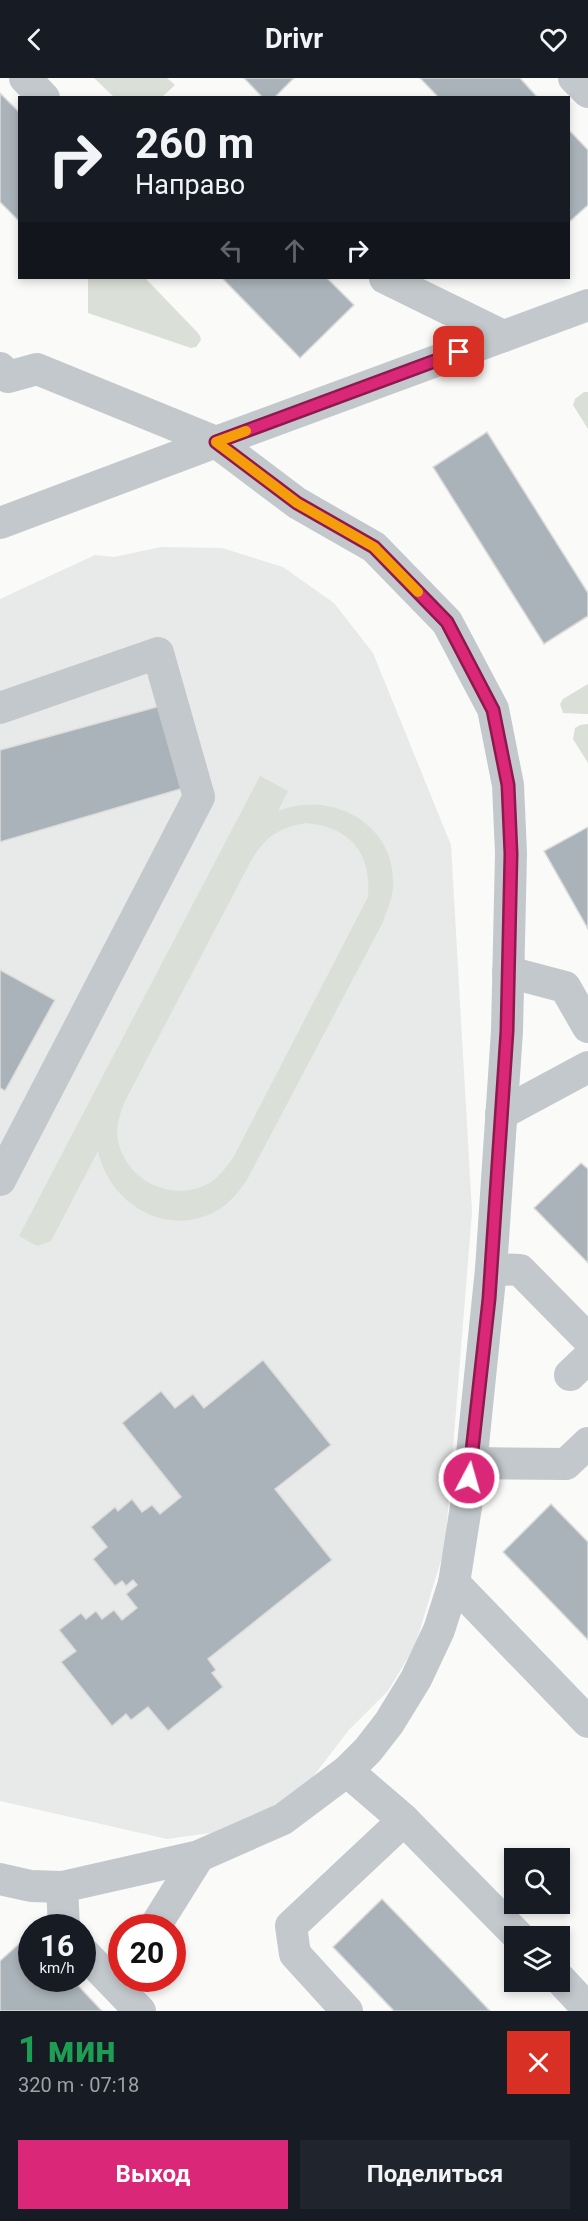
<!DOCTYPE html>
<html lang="ru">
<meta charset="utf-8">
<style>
:root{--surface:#171b24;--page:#20242c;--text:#f1f3f6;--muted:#9ea1a6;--accent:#db2777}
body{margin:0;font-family:Roboto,sans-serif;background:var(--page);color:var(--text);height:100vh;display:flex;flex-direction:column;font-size:22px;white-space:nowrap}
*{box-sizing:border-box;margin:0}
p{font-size:20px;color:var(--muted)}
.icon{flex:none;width:33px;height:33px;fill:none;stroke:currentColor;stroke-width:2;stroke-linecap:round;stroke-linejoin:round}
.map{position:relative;height:1933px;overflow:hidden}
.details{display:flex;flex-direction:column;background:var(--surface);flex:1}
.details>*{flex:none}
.banner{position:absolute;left:18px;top:18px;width:552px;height:183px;border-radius:0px;box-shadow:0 3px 9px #0003;background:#171b24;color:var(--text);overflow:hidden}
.tools{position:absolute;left:504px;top:1770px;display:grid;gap:12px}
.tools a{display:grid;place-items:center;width:66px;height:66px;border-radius:0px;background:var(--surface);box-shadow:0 3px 9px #0003;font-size:30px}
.speed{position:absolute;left:18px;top:1836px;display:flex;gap:12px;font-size:30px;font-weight:700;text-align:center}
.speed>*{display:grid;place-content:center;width:78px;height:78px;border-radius:50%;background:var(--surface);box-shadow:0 3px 9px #0003;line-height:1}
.speed small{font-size:15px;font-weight:400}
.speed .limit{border:9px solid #d22;background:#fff;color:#111}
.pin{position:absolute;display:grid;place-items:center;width:51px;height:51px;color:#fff;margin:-26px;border-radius:12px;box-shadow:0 3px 9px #0006}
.me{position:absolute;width:66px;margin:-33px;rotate:6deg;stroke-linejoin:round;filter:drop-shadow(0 0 4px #0008)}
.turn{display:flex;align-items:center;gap:21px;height:126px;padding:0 18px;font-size:27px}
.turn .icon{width:78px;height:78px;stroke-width:2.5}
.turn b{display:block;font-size:42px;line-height:51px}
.lanes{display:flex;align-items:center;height:57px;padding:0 18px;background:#0003;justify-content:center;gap:30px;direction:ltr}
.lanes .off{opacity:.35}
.round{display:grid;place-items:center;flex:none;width:63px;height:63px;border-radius:0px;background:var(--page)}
.overview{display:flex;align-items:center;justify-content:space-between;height:102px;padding:0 18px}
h1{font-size:36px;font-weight:700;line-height:45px;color:#1e9e55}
.action{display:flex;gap:12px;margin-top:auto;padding:12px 18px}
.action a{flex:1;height:69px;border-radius:0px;background:var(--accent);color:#fff;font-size:24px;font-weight:700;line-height:69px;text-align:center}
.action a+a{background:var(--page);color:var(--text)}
header{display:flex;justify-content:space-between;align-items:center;height:78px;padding:0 18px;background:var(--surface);font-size:27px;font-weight:700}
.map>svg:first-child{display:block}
</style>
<header><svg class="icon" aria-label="back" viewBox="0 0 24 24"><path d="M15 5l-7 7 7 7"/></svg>Drivr<svg class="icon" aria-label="heart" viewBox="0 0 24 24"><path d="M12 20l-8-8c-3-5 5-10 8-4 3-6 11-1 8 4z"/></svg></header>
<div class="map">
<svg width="588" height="1933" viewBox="0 0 588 1933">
<rect width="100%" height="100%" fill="#fafaf8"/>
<polygon fill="#e8e9e9" points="161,469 222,470 283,489 334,525 373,575 451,767 472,1134 445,1469 415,1568 388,1613 348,1653 313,1699 264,1736 218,1754 167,1761 0,1723 0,521 95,477 114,479"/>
<g fill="#dadfd7" fill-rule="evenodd">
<polygon points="94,0 167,0 175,7 162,19 114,19"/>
<polygon points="88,200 145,200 197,254 200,258 201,262 196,269 191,270 88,235"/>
<polygon points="584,314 588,314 588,351 573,327 575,321"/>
<polygon points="588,606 588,636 563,635 560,626 563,621"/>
<polygon points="588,646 588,685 573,661 575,650 580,647"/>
<path d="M260,698l28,15 -10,20c53,-22 119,13 115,76 -1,13 -6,23 -10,35l-135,256c-7,11 -14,20 -24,28 -51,36 -114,1 -126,-55l-47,90 -14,5 -18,-10zM306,745c44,4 66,30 62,74l-135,261c-7,9 -13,18 -22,24 -39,24 -91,-4 -94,-49 0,-11 4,-22 8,-32l127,-242c15,-23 26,-31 54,-36z"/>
</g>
<g fill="#aab3b9" stroke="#dcdcda" stroke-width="1.5">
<polygon points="244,0 294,0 274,20 263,20"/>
<polygon points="420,0 520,0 538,20 439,20"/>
<polygon points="0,15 20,35 19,143 0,124"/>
<polygon points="568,51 588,72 588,127 568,145"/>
<polygon points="222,200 327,200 354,227 300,280"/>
<polygon points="487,354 588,515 588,538 544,566 433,389"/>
<polygon points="160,628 184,710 0,764 0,672"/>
<polygon points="588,749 588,851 544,773"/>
<polygon points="0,892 55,922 5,1013 0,1010"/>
<polygon points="581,1085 588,1091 588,1185 534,1130"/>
<polygon points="263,1282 331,1367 275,1411 332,1482 208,1581 216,1592 212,1595 223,1609 168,1653 148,1629 131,1642 126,1636 112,1648 61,1584 76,1573 59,1552 81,1535 86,1541 96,1533 102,1541 114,1532 122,1542 137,1530 126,1516 137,1507 133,1502 126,1508 122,1503 115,1508 93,1481 107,1469 91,1449 115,1429 118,1433 132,1421 142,1434 152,1427 160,1436 181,1419 122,1345 161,1313 175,1330 193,1316 204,1330"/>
<polygon points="551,1426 588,1464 588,1562 503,1474"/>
<polygon points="382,1821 454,1895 490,1933 394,1933 333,1869"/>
<polygon points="30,1856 32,1858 32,1900 71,1900 102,1933 0,1933 0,1883"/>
</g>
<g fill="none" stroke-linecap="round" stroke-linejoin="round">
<g stroke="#c3c8cc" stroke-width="32">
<polyline points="25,0 44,20"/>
<polyline points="574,0 588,14"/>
<polyline points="385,200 503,258"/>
<polyline points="0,290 8,299 37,291 216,364 588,227"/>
<polyline points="0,445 216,364 297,425 374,469 447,544 493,631 508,707 511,775 507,953 491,1191 468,1416 454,1505 439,1552 416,1601 389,1645 368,1672 347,1693 404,1742 518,1858"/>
<polyline points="0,630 158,575 199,719 0,1102"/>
<polyline points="508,894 565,909 588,949"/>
<polyline points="501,1036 588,989"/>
<polyline points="491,1191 520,1192 588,1261"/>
<polyline points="570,1297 588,1280"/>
<polyline points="471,1385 566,1386 588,1365"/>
<polyline points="454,1505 588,1644"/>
<polyline points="0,1801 31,1808 62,1809 199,1778 283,1741 347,1693 404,1742 291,1848 295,1876 347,1933"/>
<polyline points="62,1809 64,1850"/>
<polyline points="154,1850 199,1778"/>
<polyline points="82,1873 140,1933"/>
<polyline points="560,1901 588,1931"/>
</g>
</g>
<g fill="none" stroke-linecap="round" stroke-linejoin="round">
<defs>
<polyline id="route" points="459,274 216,364 297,425 374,469 447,544 493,632 508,707 511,776 507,953 489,1221 469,1400"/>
</defs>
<use href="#route" stroke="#8e194d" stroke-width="15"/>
<use href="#route" stroke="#db2777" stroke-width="10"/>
<polyline stroke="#f59e0b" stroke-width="10" points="246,353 216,364 297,425 374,469 418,514"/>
</g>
</svg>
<div class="tools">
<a><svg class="icon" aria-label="search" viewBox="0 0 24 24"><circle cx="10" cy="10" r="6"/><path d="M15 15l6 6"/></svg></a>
<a><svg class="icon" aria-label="layers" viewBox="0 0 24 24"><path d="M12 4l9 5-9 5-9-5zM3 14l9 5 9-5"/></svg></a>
</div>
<div class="speed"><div>16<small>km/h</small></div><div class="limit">20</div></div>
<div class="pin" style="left:459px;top:274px;background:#d93025"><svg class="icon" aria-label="arrive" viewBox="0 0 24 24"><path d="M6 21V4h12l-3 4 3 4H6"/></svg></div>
<svg class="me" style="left:469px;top:1400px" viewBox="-20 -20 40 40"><circle r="17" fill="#db2777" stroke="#fff" stroke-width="3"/><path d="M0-11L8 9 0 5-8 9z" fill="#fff"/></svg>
<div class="banner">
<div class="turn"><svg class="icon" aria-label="right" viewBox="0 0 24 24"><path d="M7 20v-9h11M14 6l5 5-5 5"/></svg><div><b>260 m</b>Направо</div></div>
<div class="lanes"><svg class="icon off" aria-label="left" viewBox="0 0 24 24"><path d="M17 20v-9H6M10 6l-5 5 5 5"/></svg><svg class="icon off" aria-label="ahead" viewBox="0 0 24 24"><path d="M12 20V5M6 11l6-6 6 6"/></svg><svg class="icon" aria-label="right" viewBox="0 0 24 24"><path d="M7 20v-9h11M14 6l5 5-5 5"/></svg></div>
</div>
</div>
<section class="details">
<div class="overview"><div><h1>1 мин</h1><p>320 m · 07:18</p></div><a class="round" style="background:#d93025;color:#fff"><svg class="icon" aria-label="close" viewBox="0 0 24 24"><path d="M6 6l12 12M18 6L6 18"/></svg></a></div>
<div class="action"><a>Выход</a><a>Поделиться</a></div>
</section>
